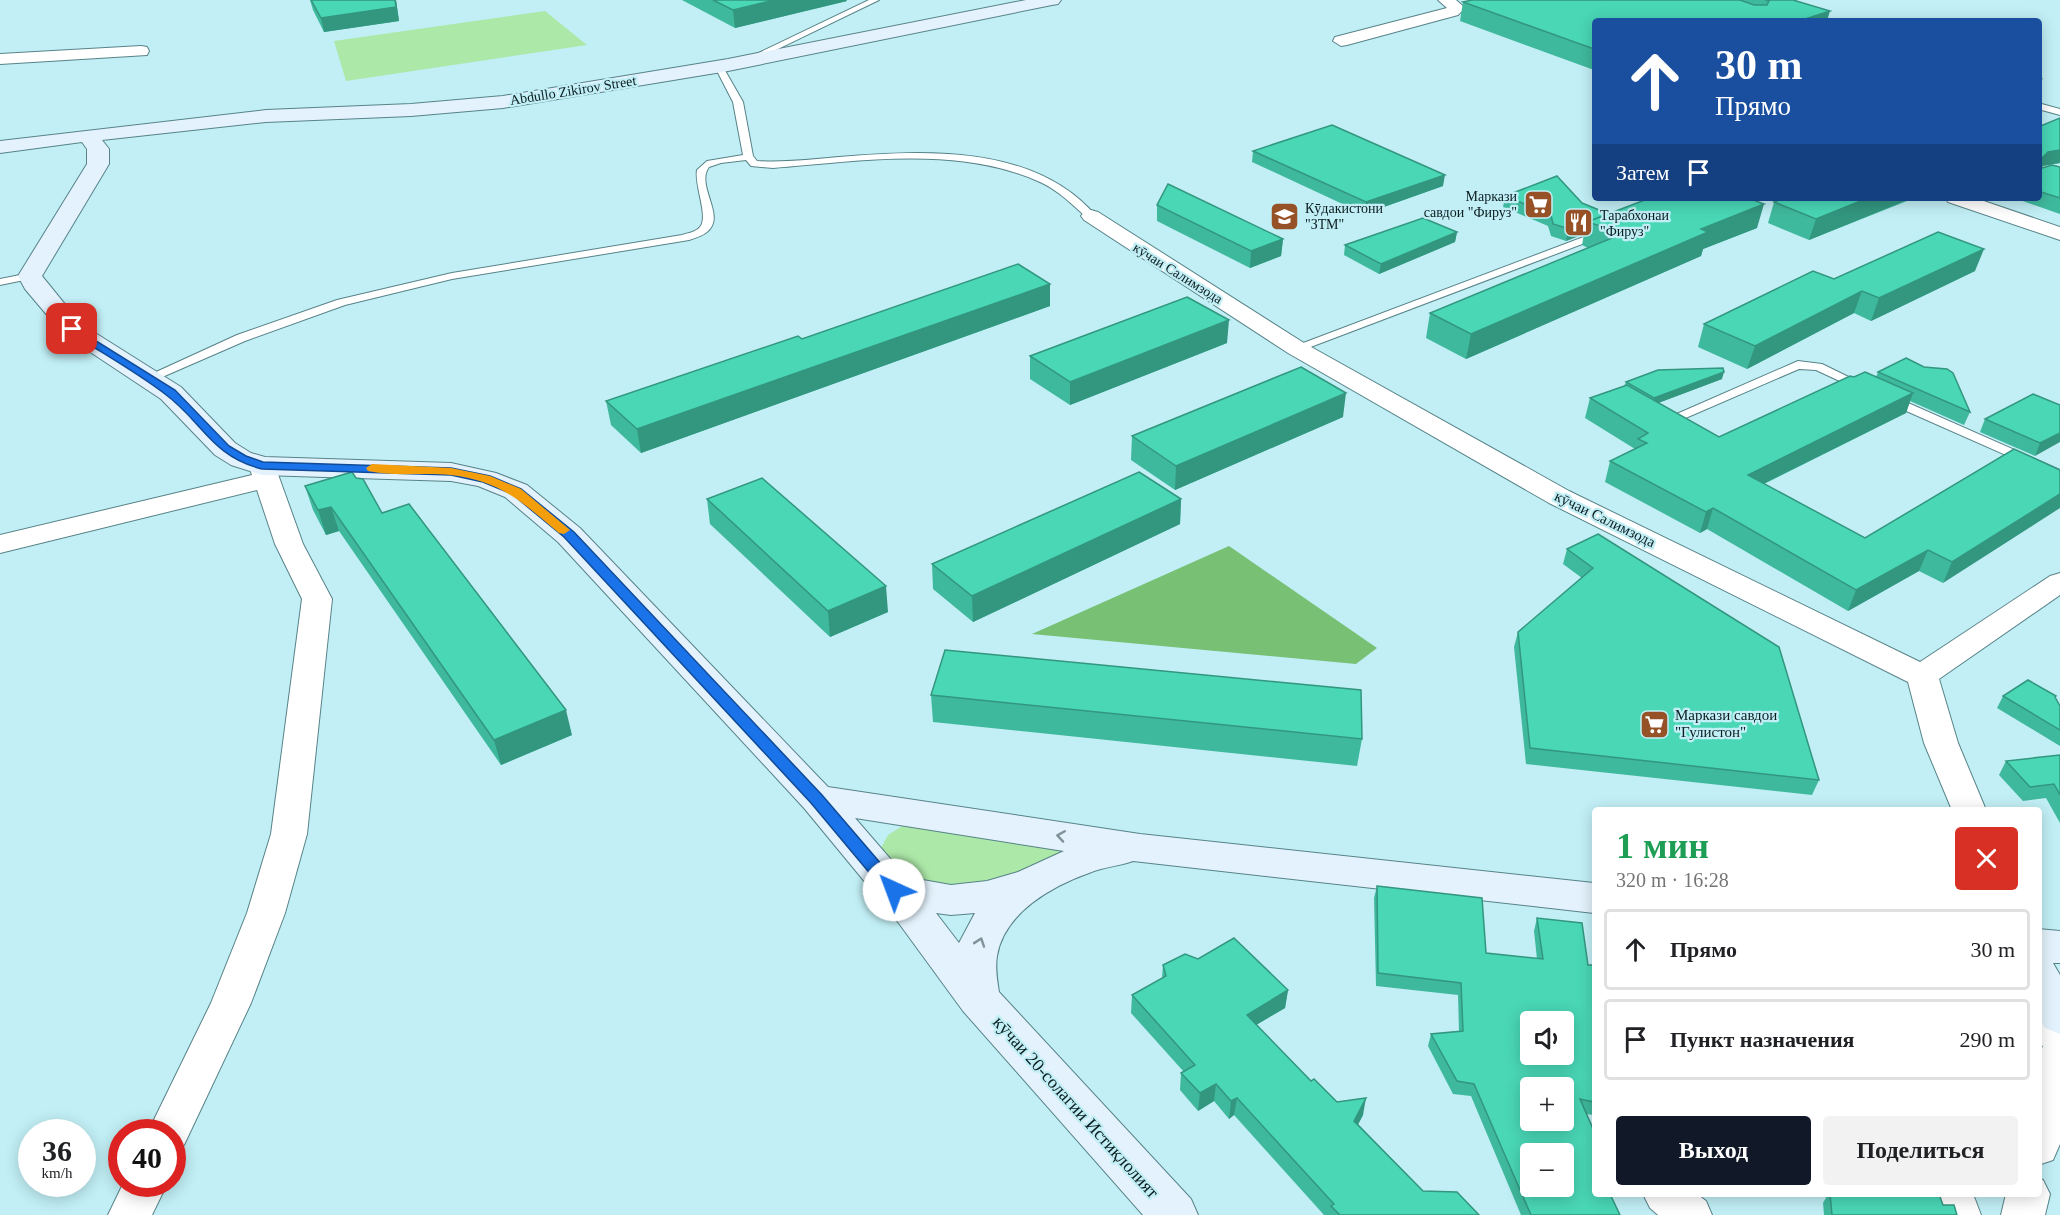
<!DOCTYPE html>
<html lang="ru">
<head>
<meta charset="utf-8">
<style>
  :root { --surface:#fff; --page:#f2f2f2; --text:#202124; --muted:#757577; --line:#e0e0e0; --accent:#111827 }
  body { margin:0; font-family:"Times New Roman",serif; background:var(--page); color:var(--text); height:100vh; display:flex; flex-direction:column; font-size:22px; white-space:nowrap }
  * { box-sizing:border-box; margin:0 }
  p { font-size:20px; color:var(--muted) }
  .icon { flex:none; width:33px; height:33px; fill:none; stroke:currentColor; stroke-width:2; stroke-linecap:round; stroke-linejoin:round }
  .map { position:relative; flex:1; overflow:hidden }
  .details { position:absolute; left:1592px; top:807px; width:450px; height:390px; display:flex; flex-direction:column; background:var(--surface); border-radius:6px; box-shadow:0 3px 15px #0003 }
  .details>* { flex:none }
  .guide { position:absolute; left:1592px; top:18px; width:450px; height:183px; border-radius:6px; box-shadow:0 3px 15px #0003; background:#1a4fa0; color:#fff; overflow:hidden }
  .fabs { position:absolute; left:1520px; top:1011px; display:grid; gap:12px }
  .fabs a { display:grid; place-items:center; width:54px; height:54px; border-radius:6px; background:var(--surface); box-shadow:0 3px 15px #0003; font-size:30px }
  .speed { position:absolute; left:18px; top:1119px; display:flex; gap:12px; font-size:30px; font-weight:700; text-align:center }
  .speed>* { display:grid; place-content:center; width:78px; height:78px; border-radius:50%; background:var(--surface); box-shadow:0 3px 15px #0003; line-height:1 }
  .speed small { font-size:15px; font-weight:400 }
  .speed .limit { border:9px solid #d22; background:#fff; color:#111 }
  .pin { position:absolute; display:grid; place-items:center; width:51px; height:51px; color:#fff; margin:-26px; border-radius:12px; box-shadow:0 3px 9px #0006 }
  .me { position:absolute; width:66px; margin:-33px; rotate:317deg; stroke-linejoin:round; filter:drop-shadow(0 0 4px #0008) }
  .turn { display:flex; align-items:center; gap:21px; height:126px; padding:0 24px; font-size:27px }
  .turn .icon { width:78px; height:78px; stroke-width:2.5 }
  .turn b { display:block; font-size:42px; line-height:51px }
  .then { display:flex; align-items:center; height:57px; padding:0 24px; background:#0003; gap:12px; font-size:22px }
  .round { display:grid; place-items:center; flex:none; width:63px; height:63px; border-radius:6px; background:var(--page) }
  .head { display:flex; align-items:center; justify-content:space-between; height:102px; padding:0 24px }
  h1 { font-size:36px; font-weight:800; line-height:45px; color:#1e9e55 }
  .action { display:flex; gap:12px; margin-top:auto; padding:12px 24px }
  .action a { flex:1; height:69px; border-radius:6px; background:var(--accent); color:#fff; font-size:24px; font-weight:800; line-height:69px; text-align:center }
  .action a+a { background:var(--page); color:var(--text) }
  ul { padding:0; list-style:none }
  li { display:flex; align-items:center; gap:18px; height:81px; margin:0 12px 9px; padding:0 12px; border:3px solid var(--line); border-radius:6px }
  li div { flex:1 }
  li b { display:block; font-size:22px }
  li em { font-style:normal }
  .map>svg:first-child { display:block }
</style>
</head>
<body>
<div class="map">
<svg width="2060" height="1215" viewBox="0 0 2060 1215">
  <rect width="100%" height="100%" fill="#c1eff5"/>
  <!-- green -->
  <g fill="#ace8a8">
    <polygon points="545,11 587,45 346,81 334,41"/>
    <path d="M 907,823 L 1107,840 C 1052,864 975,904 914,878 C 907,875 898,872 894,867 C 889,862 885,854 881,848 L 888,835 Z"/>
  </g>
  <!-- forest -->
  <polygon fill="#77c074" points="1229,546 1377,648 1356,664 1032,634"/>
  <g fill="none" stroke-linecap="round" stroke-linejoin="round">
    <defs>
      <g id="lane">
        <polygon points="869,0 879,0 751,62 744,60"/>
        <path d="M 719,64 L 723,67 L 743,102 L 753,156 L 757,161 C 784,163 812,159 839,157 C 924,150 1035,144 1096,216 L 1087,218 C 1073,205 1058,190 1040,182 C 958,145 860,161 773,168 L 751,166 L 746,160 L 721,163 L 709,167 C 695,186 727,216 707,232 C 702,236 695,238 689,240 L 452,279 L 345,305 L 245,341 L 153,381 L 149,382 L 143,378 L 237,335 L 337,300 L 452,273 L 682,235 C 688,233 696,232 700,227 C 709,217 694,185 697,170 L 707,161 L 743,155 L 733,102 L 715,67 Z"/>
        <polygon points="2038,103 2060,109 2060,115 2038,109"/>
        <polygon points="1978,198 1992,198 1972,207 1967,204"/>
        <polygon points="1602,230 1606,231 1606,235 1300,351 1292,351 1290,348"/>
        <polygon points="30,273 34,274 34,278 0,285 0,279"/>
        <polygon points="1798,361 1822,364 1869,387 1867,390 1859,390 1816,370 1799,369 1674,423 1664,423 1663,420"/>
        <polygon points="1890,395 2060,470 2060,479 1886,402 1884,399 1886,396"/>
      </g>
      <g id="street">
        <polygon points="1438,0 1456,0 1465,8 1458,15 1347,45 1341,46 1333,41 1335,37 1447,8"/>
        <polygon points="141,46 147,47 149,51 147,55 0,64 0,54"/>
        <polygon points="1945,198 1975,198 2060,227 2060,240 1948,202"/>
        <polygon points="1091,210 1098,212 1304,343 1569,491 1920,662 2050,576 2060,573 2060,595 1939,679 1958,743 1986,810 1952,810 1924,743 1908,682 1549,503 1288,353 1084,220 1081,216 1084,212"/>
        <polygon points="262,458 271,460 275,466 303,544 332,599 307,834 285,913 251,1003 184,1145 172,1149 172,1132 148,1132 211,1003 247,913 271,834 302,599 275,544 257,490 0,553 0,535 252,475 249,466 253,460"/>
        <polygon points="2038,1010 2060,1015 2060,1144 2053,1160 2038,1165 2038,1057 2043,1046 2038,1043"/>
        <polygon points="2038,1178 2043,1180 2050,1194 2045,1215 2001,1215 2006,1194 2038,1194"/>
        <polygon points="123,1184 167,1184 152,1215 108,1215"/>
        <polygon points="1643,1194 1697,1194 1706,1201 1712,1215 1658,1215 1650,1208"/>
        <polygon points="1929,1194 1973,1194 1981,1215 1937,1215"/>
      </g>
      <g id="secondary">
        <path d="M 1026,0 L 1061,0 L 1058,4 L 1052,5 L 728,71 L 503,108 L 411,116 L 266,122 L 102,140 L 109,149 L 109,164 L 42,276 L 81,324 L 181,387 L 235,443 L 251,453 L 265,457 L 451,463 L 496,473 L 527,485 L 580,528 L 828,787 L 1140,834 L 1594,883 L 1594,913 L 1133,861 C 1119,866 1103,867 1089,873 C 1052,886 1004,913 997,956 C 995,968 997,980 999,992 L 1191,1199 L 1198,1215 L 1143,1215 L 963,1011 L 898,922 L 804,808 L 558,542 L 505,497 L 478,486 L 451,481 L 262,475 L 231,465 L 215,455 L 161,399 L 63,334 L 25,289 L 18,276 L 87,164 L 87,149 L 82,142 L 0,153 L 0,141 L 266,110 L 411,104 L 503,96 L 728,59 ZM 855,818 L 1064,851 L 1018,872 L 987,881 L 951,885 L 906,877 ZM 936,913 L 951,915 L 975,913 L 959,943 Z"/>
        <polygon points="2038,929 2060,931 2060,963 2053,963 2060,975 2060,1034 2045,1028 2038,1017"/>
      </g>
    </defs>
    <!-- lane casing -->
    <use href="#lane" stroke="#578388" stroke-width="2"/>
    <!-- street casing -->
    <use href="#street" stroke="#578388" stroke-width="2"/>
    <!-- secondary casing -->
    <use href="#secondary" stroke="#578388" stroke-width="2"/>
    <!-- lane -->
    <use href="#lane" fill="#fff" fill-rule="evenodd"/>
    <!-- street -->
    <use href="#street" fill="#fff" fill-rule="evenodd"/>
    <!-- secondary -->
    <use href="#secondary" fill="#e3f2fc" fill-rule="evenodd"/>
  </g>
  <!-- wall -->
  <g fill="#3fb99d">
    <polygon points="310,0 396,0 399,21 324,32 313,10"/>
    <polygon points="682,0 846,0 847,1 735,28"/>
    <polygon points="1472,0 1798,0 1795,1 1830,11 1594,21 1594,70 1460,21 1463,2"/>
    <polygon points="2038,127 2060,163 2042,166 2042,168 2060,167 2060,214 2014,198 2038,198"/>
    <polygon points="1253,151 1443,186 1364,214 1252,162"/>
    <polygon points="1505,196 1582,203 1609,214 1757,228 1703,249 1701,256 1466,359 1426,338 1430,313 1588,248 1582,245 1584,234 1566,241 1551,236 1548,226 1503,207"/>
    <polygon points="1912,199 1809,240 1768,223 1774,202"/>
    <polygon points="1157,205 1283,239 1281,256 1250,268 1157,221"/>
    <polygon points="1457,232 1455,242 1379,274 1344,255 1345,245"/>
    <polygon points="1975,271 1871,321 1854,313 1747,369 1698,347 1704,324 1834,279"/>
    <polygon points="1050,284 1050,306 641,453 611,425 606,401 802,339"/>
    <polygon points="1227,343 1070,405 1030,379 1030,356"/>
    <polygon points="1878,372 1970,412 1964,425 1910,401 1906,413 1764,484 1865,538 2014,449 1943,583 1919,571 1848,611 1707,529 1700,533 1605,482 1610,461 1635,449 1585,418 1590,398 1624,386 1626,382 1722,379 1658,403 1719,437 1854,377 1876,377"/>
    <polygon points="2060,405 2035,456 1980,432 1985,419"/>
    <polygon points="1343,417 1175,490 1131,460 1132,436"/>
    <polygon points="356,478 382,513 572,735 501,765 339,531 326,535 313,510 305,486"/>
    <polygon points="707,499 888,612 830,637 710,524"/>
    <polygon points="1181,499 1180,524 973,622 933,589 932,564"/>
    <polygon points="1598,534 1819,780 1812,795 1526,764 1514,647 1518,632 1582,578 1563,564 1567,549"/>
    <polygon points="931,695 1362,739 1357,766 933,722"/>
    <polygon points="2003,696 2056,696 2055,698 2060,706 2060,746 1997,708"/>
    <polygon points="2060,755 2060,823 2046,798 2023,801 1999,775 2006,761"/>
    <polygon points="1377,886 1486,953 1537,959 1534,931 1537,918 1588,965 1594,965 1594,1115 1586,1114 1594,1194 1620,1215 1521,1215 1471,1096 1453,1094 1428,1046 1431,1034 1459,1031 1458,995 1376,986 1374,898"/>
    <polygon points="1163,965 1288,990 1285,1008 1256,1025 1311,1081 1337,1102 1363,1115 1358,1124 1423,1191 1479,1215 1324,1215 1234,1115 1229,1119 1214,1101 1198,1111 1180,1090 1181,1073 1184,1072 1131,1013 1132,995 1162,978"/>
    <polygon points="1828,1194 1939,1194 1943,1205 1957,1215 1824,1215 1823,1203"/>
  </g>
  <!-- shaded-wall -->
  <g fill="#33967f">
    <polygon points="396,0 399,21 324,32 321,18"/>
    <polygon points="775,0 846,0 847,1 735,28 733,10"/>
    <polygon points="1830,11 1827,21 1799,21"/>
    <polygon points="2043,78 2038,89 2038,80"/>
    <polygon points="2060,150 2060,163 2042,166 2042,158 2048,152"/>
    <polygon points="1445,175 1443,186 1364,214 1366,202"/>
    <polygon points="1868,198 1912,198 1809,240 1816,219"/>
    <polygon points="1764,204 1757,228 1703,249 1701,256 1466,359 1471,334 1701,229"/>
    <polygon points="1587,223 1584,234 1566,241 1569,229"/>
    <polygon points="1457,232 1455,242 1379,274 1381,264"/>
    <polygon points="1283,239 1281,256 1250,268 1251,251"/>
    <polygon points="1984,249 1975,271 1871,321 1879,298"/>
    <polygon points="1050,284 1050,306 641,453 637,429"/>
    <polygon points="1862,291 1854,313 1747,369 1755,346"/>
    <polygon points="1229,320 1227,343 1070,405 1070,382"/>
    <polygon points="1724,372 1722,379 1653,405 1654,398"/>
    <polygon points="1346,393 1343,417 1175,490 1176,466"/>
    <polygon points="1913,393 1906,413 1741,495 1748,475"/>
    <polygon points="2060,433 2060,442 2035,456 2040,443"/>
    <polygon points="2060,494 2060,508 1943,583 1952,562"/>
    <polygon points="1181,499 1180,524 973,622 972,596"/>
    <polygon points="331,507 339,531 326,535 318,510"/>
    <polygon points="1713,508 1707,529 1700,533 1706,512"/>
    <polygon points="1928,550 1919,571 1848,611 1856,590"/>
    <polygon points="886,586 888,612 830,637 828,611"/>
    <polygon points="566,710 572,735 501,765 494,740"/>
    <polygon points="1288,990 1285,1008 1244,1032 1247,1015"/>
    <polygon points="1216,1084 1214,1101 1198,1111 1200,1093"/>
    <polygon points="1237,1098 1234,1115 1229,1119 1231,1101"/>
    <polygon points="1366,1098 1363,1115 1351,1138 1354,1121"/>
  </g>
  <!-- building -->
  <g fill="#49d7b6" stroke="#33967f" stroke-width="1.5" fill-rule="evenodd">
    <polygon points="311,0 395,0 396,7 321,18"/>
    <polygon points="713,0 775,0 733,10"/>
    <polygon points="1472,0 1740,0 1754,5 1767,5 1769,1 1765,0 1793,0 1830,11 1799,21 1594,21 1594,49 1463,2"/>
    <polygon points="2060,118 2060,150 2048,152 2042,158 2042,168 2052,165 2060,167 2060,198 2038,191 2038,127"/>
    <polygon points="1332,125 1445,175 1366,202 1253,151"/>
    <polygon points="1557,176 1582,203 1609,214 1569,229 1553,224 1551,215 1505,196"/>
    <polygon points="1168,184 1283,239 1251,251 1157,205"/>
    <polygon points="1650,198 1748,198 1764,204 1701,229 1708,232 1471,334 1430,313 1624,233 1587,222"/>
    <polygon points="1784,198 1868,198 1816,219 1774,202"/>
    <polygon points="1423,218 1457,232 1381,264 1345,245"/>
    <polygon points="1938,232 1984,249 1879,298 1862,291 1755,346 1704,324 1813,271 1834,279"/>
    <polygon points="1018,264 1050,284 637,429 606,401 798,336 802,339"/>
    <polygon points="1187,297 1229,320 1070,382 1030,356"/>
    <polygon points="1906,358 1924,367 1947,369 1953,373 1970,412 1878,372"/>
    <polygon points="1301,367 1346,393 1176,466 1132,436"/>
    <polygon points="1723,368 1724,372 1654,398 1626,382 1658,370"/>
    <polygon points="1865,372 1913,393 1748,475 1865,538 2014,449 2060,470 2060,494 1952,562 1928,550 1856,590 1713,508 1706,512 1610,461 1647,443 1638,439 1648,433 1590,398 1627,385 1719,437 1850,376 1854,377"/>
    <polygon points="2033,394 2060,405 2060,433 2040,443 1985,419"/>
    <polygon points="352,472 356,478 363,479 382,513 409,504 566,710 494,740 331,507 318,510 305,486"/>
    <polygon points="1139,472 1181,499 972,596 932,564"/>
    <polygon points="762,478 886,586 828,611 707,499"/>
    <polygon points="1598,534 1779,647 1819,780 1530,748 1518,632 1593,568 1567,549"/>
    <polygon points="945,650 1361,690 1362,739 931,695"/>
    <polygon points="2028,680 2056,696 2055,697 2060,706 2060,730 2003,696"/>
    <polygon points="2060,755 2060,795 2054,784 2030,787 2006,761"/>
    <path d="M 1377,886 L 1482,898 L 1486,953 L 1543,959 L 1537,918 L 1582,923 L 1588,965 L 1594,965 L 1594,1102 L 1580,1099 L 1594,1131 L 1594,1194 L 1610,1194 L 1620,1215 L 1531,1215 L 1474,1084 L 1457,1081 L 1431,1034 L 1463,1031 L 1461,983 L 1378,973 ZM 1530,1022 L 1563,1022 L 1563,1054 L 1530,1054 ZM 1530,1088 L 1563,1088 L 1563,1120 L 1530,1120 ZM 1530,1154 L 1563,1154 L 1563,1186 L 1530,1186 Z"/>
    <polygon points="1234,938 1288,990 1247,1015 1311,1081 1314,1079 1337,1102 1366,1098 1354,1121 1423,1191 1457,1192 1479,1215 1340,1215 1331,1206 1334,1204 1237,1098 1231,1101 1216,1084 1200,1093 1181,1073 1195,1065 1132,995 1166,976 1163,965 1185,954 1198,959"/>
    <polygon points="1830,1194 1939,1194 1943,1205 1954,1205 1957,1215 1832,1215"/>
  </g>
  <!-- one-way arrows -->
  <defs><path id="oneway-chevron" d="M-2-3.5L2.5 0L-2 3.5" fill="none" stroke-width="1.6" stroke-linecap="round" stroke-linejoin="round" transform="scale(1.5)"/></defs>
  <g stroke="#829299">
    <use href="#oneway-chevron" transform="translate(1061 836) rotate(-171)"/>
    <use href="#oneway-chevron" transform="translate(980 942) rotate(-71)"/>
  </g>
  <!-- route -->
  <path fill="#1a73e8" stroke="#114b97" stroke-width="1.5" d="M 72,326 L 175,390 L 229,446 L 246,456 L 263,462 L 451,468 L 490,476 L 521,489 L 574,532 L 822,795 L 900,886 L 902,890 L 900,895 L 894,897 L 888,895 L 811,803 L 564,537 L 512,494 L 483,482 L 451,475 L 262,469 C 211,456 203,422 165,394 C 135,371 100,352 68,331 L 68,327 Z"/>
  <!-- slow -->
  <path fill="#f59e0b" d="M 372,464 L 451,468 L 490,476 L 521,489 L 570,530 L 564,534 L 559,533 C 522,502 501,481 451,475 C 424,472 394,477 368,471 L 366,468 Z"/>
  <!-- icons -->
  <defs>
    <symbol id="supermarket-square" viewBox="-11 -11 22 22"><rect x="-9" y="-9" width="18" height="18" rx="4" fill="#975127" stroke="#c1eff5"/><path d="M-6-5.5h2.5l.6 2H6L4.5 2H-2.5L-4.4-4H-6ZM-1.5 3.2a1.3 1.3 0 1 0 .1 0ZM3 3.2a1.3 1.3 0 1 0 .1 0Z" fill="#fff"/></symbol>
    <symbol id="school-square" viewBox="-11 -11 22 22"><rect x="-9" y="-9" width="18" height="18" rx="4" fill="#975127" stroke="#c1eff5"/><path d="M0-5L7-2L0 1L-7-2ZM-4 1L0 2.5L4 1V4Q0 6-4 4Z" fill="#fff"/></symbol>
    <symbol id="restaurant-square" viewBox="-11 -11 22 22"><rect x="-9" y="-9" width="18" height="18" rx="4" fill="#975127" stroke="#c1eff5"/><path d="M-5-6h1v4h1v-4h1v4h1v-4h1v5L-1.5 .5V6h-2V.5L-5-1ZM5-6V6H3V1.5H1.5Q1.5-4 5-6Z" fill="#fff"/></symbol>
  </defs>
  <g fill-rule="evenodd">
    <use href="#supermarket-square" x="1522" y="188" width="33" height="33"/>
    <use href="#school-square" x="1268" y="200" width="33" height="33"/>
    <use href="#restaurant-square" x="1562" y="206" width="33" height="33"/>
    <use href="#supermarket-square" x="1638" y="708" width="33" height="33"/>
  </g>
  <g text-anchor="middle" stroke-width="4.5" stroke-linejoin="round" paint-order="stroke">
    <!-- far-street labels -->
    <g font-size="14" fill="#0c1d20" stroke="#c1eff5">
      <text transform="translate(573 90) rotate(-9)" y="5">Abdullo Zikirov Street</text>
      <text transform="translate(1178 273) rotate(32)" y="5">кӯчаи Салимзода</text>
    </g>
    <!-- far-poi labels -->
    <g font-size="14" fill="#0c1d20" stroke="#c1eff5" text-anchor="start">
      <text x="1517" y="201" text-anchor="end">Маркази<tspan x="1517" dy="16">савдои "Фируз"</tspan></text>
      <text x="1305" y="213">Кӯдакистони<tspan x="1305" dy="16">"ЗТМ"</tspan></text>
      <text x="1600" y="220">Тарабхонаи<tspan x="1600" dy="16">"Фируз"</tspan></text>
    </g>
    <!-- street labels -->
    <g font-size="15" fill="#0c1d20" stroke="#c1eff5">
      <text transform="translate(1605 519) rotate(26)" y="5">кӯчаи Салимзода</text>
    </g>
    <!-- poi labels -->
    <g font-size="15" fill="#0c1d20" stroke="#c1eff5" text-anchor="start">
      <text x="1675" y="720">Маркази савдои<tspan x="1675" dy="17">"Гулистон"</tspan></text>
    </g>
    <!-- near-street labels -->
    <g font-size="18" fill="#0c1d20" stroke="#c1eff5">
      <text transform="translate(1076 1107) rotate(48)" y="6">кӯчаи 20-солагии Истиқлолият</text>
    </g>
  </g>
</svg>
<div class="fabs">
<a><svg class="icon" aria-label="sound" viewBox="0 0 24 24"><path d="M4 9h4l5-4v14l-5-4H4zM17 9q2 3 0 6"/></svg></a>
<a>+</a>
<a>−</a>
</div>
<div class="speed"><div>36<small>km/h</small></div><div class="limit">40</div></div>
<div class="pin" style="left:72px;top:329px;background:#d93025"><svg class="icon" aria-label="arrive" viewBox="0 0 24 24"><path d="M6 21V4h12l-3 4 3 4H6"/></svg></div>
<svg class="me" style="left:894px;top:890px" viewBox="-20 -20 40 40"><circle r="19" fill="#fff"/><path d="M0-13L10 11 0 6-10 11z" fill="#1a73e8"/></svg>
<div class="guide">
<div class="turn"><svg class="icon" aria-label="ahead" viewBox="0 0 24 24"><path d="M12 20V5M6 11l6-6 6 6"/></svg><div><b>30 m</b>Прямо</div></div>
<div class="then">Затем<svg class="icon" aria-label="arrive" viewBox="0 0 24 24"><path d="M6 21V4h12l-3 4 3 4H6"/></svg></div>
</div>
<section class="details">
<div class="head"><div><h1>1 мин</h1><p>320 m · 16:28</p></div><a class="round" style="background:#d93025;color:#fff"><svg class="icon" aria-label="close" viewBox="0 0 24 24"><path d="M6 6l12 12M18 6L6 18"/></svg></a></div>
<ul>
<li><svg class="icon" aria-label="ahead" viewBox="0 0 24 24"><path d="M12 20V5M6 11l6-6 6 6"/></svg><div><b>Прямо</b></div><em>30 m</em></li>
<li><svg class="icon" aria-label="arrive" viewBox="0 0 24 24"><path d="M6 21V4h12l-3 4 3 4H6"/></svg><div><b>Пункт назначения</b></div><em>290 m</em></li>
</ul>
<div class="action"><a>Выход</a><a>Поделиться</a></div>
</section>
</div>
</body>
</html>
